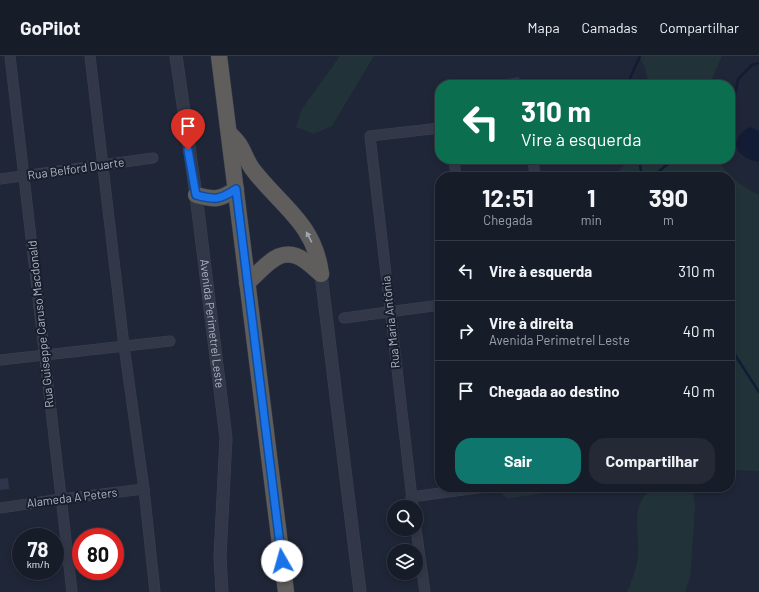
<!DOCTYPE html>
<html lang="pt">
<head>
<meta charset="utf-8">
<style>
  :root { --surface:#171c29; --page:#242935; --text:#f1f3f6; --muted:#9ea1a8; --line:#363a46; --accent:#0f766e }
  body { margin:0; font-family:Barlow,sans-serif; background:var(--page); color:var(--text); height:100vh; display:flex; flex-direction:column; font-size:15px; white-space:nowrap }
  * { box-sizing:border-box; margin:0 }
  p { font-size:13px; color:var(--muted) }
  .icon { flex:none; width:22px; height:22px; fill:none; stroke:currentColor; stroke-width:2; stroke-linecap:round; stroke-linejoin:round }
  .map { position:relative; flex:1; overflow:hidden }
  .sheet { position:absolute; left:435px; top:116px; width:300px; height:320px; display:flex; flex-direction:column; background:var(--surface); border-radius:16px; box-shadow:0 2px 6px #0003,0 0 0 1px var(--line) }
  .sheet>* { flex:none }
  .banner { position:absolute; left:435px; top:24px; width:300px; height:84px; border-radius:16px; box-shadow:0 2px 6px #0003,0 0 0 1px var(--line); background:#0b6e4f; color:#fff; overflow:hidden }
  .buttons { position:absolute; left:387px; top:444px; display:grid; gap:8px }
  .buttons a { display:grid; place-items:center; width:36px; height:36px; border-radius:50%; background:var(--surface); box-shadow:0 2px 6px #0003,0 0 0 1px var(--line); font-size:20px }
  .speed { position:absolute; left:12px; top:472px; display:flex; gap:8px; font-size:20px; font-weight:700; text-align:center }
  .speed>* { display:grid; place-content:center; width:52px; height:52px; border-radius:50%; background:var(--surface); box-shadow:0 2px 6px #0003,0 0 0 1px var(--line); line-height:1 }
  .speed small { font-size:10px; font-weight:400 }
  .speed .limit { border:6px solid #d22; background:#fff; color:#111 }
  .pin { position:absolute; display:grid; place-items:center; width:34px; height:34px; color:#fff; margin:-41px -17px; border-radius:50% 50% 50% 0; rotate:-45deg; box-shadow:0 0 4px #0007 }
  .pin .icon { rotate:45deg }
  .me { position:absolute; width:44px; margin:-22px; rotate:353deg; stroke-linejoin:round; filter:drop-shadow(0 0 3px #0008) }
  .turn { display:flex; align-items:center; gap:14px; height:84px; padding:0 20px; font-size:18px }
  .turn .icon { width:52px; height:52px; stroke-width:2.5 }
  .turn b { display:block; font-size:28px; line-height:34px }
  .eta { display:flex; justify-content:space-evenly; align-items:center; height:68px; text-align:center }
  .eta b { font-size:24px; font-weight:700; line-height:28px }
  .primary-button { display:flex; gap:8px; margin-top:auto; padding:8px 20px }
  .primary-button a { flex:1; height:46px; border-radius:16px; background:var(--accent); color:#fff; font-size:16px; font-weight:700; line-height:46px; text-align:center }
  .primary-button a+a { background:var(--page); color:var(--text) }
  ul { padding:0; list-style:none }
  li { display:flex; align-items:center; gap:12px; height:60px; padding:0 20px; border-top:1px solid var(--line) }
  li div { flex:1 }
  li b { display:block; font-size:15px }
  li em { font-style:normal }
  header { display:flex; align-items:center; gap:24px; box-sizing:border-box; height:56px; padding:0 20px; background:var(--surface); border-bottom:1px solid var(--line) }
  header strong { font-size:19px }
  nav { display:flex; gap:22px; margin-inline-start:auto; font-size:14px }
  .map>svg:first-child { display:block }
</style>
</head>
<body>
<header>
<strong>GoPilot</strong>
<nav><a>Mapa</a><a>Camadas</a><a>Compartilhar</a></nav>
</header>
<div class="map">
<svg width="759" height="536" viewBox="0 0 759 536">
  <rect width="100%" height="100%" fill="#1f2637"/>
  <!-- green -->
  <g fill="#213339">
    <polygon points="340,0 374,0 332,70 314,78 296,71 302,53"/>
    <polygon points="639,0 722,0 709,29 649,29 645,12"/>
    <path d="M 629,103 L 717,103 C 726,118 743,132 759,139 L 759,415 L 730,414 L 730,121 L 612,121 L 615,120 Z"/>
    <polygon points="504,431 588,431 511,442 506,442 502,438"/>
    <path d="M 659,431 L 693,431 L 695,451 L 691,511 L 690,522 L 685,536 L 627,536 C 632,524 637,512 638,500 C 640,475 627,442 659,431 Z"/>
  </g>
  <!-- water -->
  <path fill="#131c35" d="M 749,71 L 759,75 L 759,106 C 736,102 727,85 749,71 Z"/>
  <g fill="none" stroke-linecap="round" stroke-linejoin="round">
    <!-- stream -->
    <g stroke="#131c35" stroke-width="2.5">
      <polyline points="627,29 640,0"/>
      <polyline points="730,52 733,49 738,23 752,9 759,7"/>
      <polyline points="639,103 642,121"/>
      <polyline points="652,121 674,103"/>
      <polyline points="730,291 759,336"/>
    </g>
  </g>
  <!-- building -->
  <g fill="#2e364c">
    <polygon points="519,21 521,29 508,29 507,23"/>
    <polygon points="8,422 9,433 0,434 0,423"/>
  </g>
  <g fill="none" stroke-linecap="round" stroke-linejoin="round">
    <defs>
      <g id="minor">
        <polyline points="10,0 72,536"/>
        <polyline points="90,0 124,290 144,433 155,536"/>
        <polyline points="454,103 456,121"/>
        <polyline points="533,103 535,121"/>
        <polyline points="0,123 153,102"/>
        <polyline points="344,262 440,249"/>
        <polyline points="0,304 170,285"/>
        <polyline points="411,441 485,431"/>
        <polyline points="413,451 370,80 440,72"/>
        <polyline points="0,452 61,443 144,433"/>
        <polyline points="416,473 425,536"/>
      </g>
      <g id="tertiary">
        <path id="s1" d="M 176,0 L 196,139 L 226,382 L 220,501 L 222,536"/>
        <polyline points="321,218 360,536"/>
      </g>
      <g id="trunk">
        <polyline points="219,0 286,536"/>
        <path d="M 231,79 C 234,82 237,85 239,88 C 245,97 247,107 254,115 C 281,150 315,168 321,218"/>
        <path d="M 196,139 C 215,144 220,144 236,133"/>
        <path d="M 247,227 C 264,213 279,187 304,204 C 310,208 315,213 321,218"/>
      </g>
    </defs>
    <!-- minor casing -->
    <use href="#minor" stroke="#3c4251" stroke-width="11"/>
    <!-- tertiary casing -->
    <use href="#tertiary" stroke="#3c4251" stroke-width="13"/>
    <!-- trunk casing -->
    <use href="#trunk" stroke="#3a404f" stroke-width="17"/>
    <!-- minor -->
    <use href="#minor" stroke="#323848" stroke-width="10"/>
    <!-- tertiary -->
    <use href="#tertiary" stroke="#323848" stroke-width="12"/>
    <!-- trunk -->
    <use href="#trunk" stroke="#5f5e5c" stroke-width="16"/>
  </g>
  <!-- one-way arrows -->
  <defs><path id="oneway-solid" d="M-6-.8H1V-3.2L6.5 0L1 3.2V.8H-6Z"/></defs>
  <use fill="#a0a6b5" href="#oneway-solid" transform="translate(309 181) rotate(-118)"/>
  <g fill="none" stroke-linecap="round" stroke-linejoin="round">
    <defs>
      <path id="route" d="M 188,94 L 196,139 C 215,144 220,144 236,133 L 282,505"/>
    </defs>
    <!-- route casing -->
    <use href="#route" stroke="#114b97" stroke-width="10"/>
    <!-- route -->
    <use href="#route" stroke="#1a73e8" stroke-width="7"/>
  </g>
  <g text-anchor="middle" stroke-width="4" stroke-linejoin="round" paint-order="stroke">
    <!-- street labels -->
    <g font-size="12" fill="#acb3c5" stroke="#181e2c">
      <text transform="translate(76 113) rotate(-8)" y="4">Rua Belford Duarte</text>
      <text transform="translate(391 266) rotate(-96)" y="4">Rua Maria Antônia</text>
      <text dy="4" stroke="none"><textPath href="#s1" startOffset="270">Avenida Perimetrel Leste</textPath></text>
      <text transform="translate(41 268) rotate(-96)" y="4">Rua Guiseppe Caruso Macdonald</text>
      <text transform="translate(72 442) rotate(-7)" y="4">Alameda A Peters</text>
    </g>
  </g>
</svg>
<div class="buttons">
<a><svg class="icon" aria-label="search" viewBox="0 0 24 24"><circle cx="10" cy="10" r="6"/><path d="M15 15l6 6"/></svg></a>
<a><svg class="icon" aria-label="layers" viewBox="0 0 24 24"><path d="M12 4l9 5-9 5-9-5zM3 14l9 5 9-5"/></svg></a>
</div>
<div class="speed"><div>78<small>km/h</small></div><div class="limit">80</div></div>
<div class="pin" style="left:188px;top:94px;background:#d93025"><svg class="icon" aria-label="arrive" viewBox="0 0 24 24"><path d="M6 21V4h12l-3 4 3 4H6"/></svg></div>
<svg class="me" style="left:282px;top:505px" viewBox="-20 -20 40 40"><circle r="19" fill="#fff"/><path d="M0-13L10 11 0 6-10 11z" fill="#1a73e8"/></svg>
<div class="banner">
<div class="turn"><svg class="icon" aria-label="left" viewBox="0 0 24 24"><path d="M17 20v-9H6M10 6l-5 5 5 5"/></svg><div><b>310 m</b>Vire à esquerda</div></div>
</div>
<section class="sheet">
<div class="eta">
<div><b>12:51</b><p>Chegada</p></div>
<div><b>1</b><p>min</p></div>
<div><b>390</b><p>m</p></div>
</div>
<ul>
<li><svg class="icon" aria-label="left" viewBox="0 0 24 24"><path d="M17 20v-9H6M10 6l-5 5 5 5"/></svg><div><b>Vire à esquerda</b></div><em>310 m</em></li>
<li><svg class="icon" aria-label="right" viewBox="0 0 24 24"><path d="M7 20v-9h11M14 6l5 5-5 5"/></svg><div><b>Vire à direita</b><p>Avenida Perimetrel Leste</p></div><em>40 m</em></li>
<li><svg class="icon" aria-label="arrive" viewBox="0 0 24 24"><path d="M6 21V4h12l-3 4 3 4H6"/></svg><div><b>Chegada ao destino</b></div><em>40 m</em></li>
</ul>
<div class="primary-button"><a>Sair</a><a>Compartilhar</a></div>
</section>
</div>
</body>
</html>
